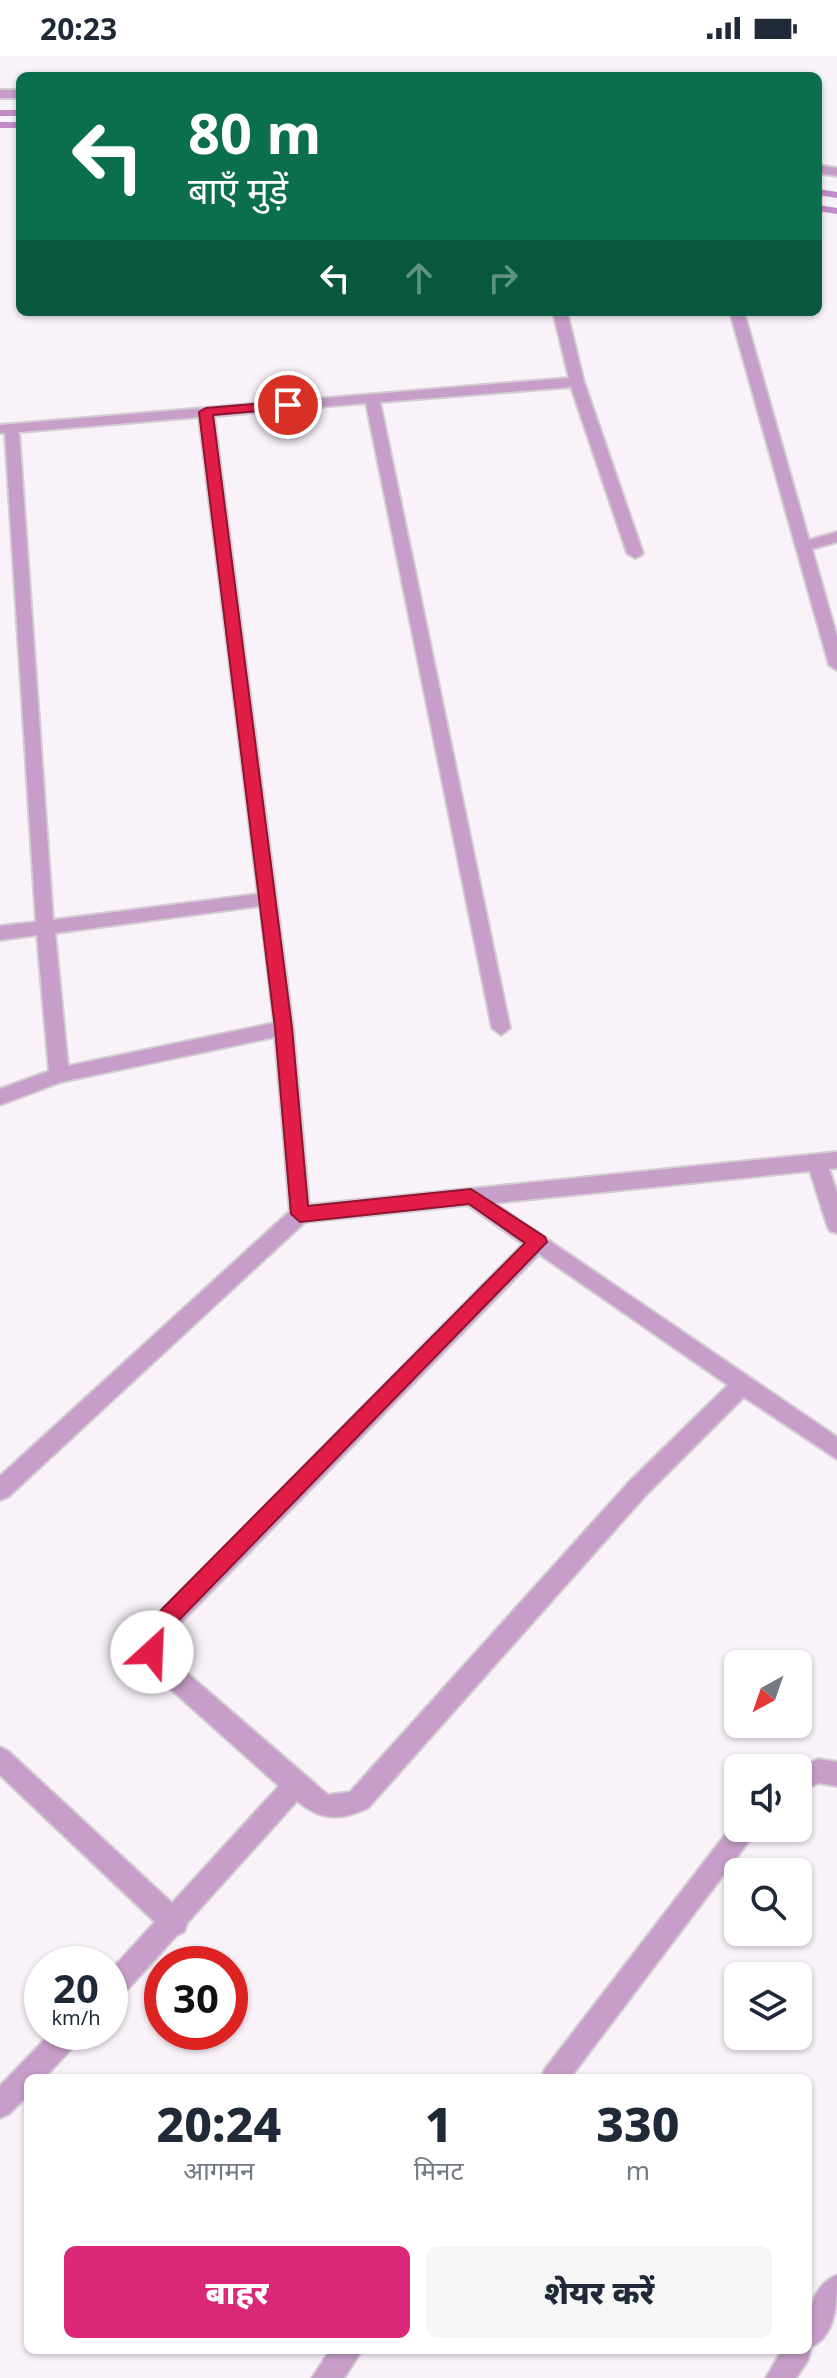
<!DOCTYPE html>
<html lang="hi">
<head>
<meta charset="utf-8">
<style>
  :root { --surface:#fff; --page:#f6f6f7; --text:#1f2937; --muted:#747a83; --accent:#db2777 }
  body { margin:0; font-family:"Noto Sans","Noto Sans Devanagari",sans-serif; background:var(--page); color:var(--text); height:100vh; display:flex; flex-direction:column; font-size:30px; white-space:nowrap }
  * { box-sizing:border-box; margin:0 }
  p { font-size:26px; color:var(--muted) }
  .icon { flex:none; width:44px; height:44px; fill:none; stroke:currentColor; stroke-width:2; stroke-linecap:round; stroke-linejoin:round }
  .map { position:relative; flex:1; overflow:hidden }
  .drawer { position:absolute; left:24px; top:2018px; width:788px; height:280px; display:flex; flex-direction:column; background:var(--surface); border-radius:12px; box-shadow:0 2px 6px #0004 }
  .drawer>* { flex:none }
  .hud { position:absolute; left:16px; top:16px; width:806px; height:244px; border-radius:12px; box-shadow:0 2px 6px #0004; background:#0b6e4f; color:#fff; overflow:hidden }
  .needle { width:52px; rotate:220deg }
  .buttons { position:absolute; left:724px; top:1594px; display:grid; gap:16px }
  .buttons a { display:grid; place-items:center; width:88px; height:88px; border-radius:12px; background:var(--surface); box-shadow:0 2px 6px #0004; font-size:40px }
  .speed { position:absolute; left:24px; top:1890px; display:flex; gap:16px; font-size:40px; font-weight:700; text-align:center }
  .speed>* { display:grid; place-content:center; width:104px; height:104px; border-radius:50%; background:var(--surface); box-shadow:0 2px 6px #0004; line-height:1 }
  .speed small { font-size:20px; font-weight:400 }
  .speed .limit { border:12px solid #d22; background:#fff; color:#111 }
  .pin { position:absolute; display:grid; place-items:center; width:68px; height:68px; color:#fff; margin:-34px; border:4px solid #fff; border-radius:50%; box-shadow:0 2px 8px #0007 }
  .me { position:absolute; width:88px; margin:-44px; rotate:25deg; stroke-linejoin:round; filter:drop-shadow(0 0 6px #0008) }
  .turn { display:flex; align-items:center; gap:28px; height:168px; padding:0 40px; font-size:36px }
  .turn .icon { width:104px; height:104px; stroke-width:2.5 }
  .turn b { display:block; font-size:56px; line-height:68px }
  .lanes { display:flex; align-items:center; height:76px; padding:0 40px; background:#0003; justify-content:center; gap:40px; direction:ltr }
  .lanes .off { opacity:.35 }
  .eta { display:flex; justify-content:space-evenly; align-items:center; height:136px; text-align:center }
  .eta b { font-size:48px; font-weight:800; line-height:56px }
  .cta { display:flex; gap:16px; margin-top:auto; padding:16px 40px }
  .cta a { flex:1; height:92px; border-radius:12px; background:var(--accent); color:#fff; font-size:32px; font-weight:800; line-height:92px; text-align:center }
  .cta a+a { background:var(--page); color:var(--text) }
  .status { display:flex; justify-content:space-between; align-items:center; height:56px; padding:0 40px; background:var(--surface); direction:ltr }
  .status svg { height:22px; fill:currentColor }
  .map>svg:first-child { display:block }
</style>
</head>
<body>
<div class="status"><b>20:23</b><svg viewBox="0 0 49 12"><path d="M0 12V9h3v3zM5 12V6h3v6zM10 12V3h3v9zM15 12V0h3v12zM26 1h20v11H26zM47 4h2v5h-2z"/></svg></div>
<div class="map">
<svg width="837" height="2322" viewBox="0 0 837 2322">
  <rect width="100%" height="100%" fill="#f9f2f9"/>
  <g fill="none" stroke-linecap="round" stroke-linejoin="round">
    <!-- stream -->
    <g fill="#c38ac8" fill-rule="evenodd">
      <rect x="0" y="54" width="20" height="6"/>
      <rect x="0" y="66" width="20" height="6"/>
      <polygon points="818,133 837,136 837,142 818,139"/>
      <polygon points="818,149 837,152 837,158 818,155"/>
    </g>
    <defs>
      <g id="minor">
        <rect x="0" y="34" width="20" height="8"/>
        <polygon points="818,109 837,112 837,120 818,117"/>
        <path d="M 553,256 L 567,256 L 584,326 L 643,497 L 640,500 L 635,502 L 627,497 L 571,331 L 380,346 L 510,972 L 501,979 L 492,972 L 366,347 L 214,360 L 293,972 L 309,1149 L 837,1096 L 837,1112 L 829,1113 L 837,1137 L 837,1177 L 830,1175 L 827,1169 L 810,1115 L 494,1147 L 837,1381 L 837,1403 L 744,1341 L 645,1440 L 368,1752 C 339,1765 322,1765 297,1745 L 187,1867 L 184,1876 L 177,1879 L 119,1943 L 110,1947 L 110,1915 L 155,1866 L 0,1719 L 0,1691 L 8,1695 L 172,1847 L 279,1730 L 156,1620 L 140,1596 L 145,1572 L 523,1188 L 468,1149 L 305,1166 L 8,1441 L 0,1444 L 0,1420 L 290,1155 L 275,981 L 61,1026 L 0,1049 L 0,1033 L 49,1015 L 37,879 L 0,884 L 0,870 L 36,866 L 5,377 L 0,377 L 0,369 L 569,322 ZM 199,361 L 258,838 L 53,864 L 19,376 ZM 260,850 L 274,967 L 68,1010 L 55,877 ZM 539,1198 L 728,1329 L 629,1426 L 350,1736 L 328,1739 L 172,1604 L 164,1593 L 164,1584 Z"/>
        <polygon points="730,256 744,256 809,484 837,476 837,486 812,493 837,581 837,614 829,609"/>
        <polygon points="818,1703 837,1706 837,1730 819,1727 798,1736 798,1712"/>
        <polygon points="738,1762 738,1772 755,1772 752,1781 570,2022 541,2022 545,2013"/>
        <polygon points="52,1976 83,1976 79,1985 44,2022 28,2022 28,2039 9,2058 0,2062 0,2030"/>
        <path d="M 837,2219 C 837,2244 837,2279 811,2291 L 808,2304 L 796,2322 L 766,2322 L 782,2294 L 808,2294 C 808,2266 807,2232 837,2219 Z"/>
        <polygon points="330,2294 362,2294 344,2322 312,2322"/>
      </g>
    </defs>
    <!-- minor casing -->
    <use href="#minor" stroke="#d3cdd3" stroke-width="4"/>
    <!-- minor -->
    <use href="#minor" fill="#c69ec9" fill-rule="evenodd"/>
  </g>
  <!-- route -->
  <path fill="#e11d48" stroke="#92132f" stroke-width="2" d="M 288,345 L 293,346 L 293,352 L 213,359 L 292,972 L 308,1150 L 471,1133 L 545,1181 L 547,1186 L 177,1566 L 163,1583 L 160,1603 L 152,1606 L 145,1603 C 136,1582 150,1568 162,1553 L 525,1187 L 469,1148 L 300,1166 L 291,1158 L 275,972 L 199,356 L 206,352 Z"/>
</svg>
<div class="buttons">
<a><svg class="needle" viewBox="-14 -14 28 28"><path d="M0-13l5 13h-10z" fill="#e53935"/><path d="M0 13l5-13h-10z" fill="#747a83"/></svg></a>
<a><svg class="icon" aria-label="sound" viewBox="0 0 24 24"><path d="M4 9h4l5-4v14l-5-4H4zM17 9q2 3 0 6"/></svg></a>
<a><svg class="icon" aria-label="search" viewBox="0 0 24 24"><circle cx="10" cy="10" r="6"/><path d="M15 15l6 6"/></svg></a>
<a><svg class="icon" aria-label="layers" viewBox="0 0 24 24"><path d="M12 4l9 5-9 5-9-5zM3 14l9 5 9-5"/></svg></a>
</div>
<div class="speed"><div>20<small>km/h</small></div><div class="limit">30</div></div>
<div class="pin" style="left:288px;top:349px;background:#d93025"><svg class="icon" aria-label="arrive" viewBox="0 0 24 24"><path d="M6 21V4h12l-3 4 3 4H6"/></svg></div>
<svg class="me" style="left:152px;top:1596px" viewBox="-20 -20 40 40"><circle r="19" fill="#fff"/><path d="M0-13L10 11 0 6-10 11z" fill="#e11d48"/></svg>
<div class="hud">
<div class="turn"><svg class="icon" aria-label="left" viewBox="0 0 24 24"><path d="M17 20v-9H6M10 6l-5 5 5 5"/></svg><div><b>80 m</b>बाएँ मुड़ें</div></div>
<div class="lanes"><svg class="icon" aria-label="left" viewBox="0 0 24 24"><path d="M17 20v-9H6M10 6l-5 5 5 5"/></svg><svg class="icon off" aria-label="ahead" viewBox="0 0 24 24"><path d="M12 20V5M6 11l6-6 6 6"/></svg><svg class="icon off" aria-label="right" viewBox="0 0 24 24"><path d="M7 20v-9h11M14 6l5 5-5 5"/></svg></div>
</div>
<section class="drawer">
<div class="eta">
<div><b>20:24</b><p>आगमन</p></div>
<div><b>1</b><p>मिनट</p></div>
<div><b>330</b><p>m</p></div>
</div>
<div class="cta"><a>बाहर</a><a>शेयर करें</a></div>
</section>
</div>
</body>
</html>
